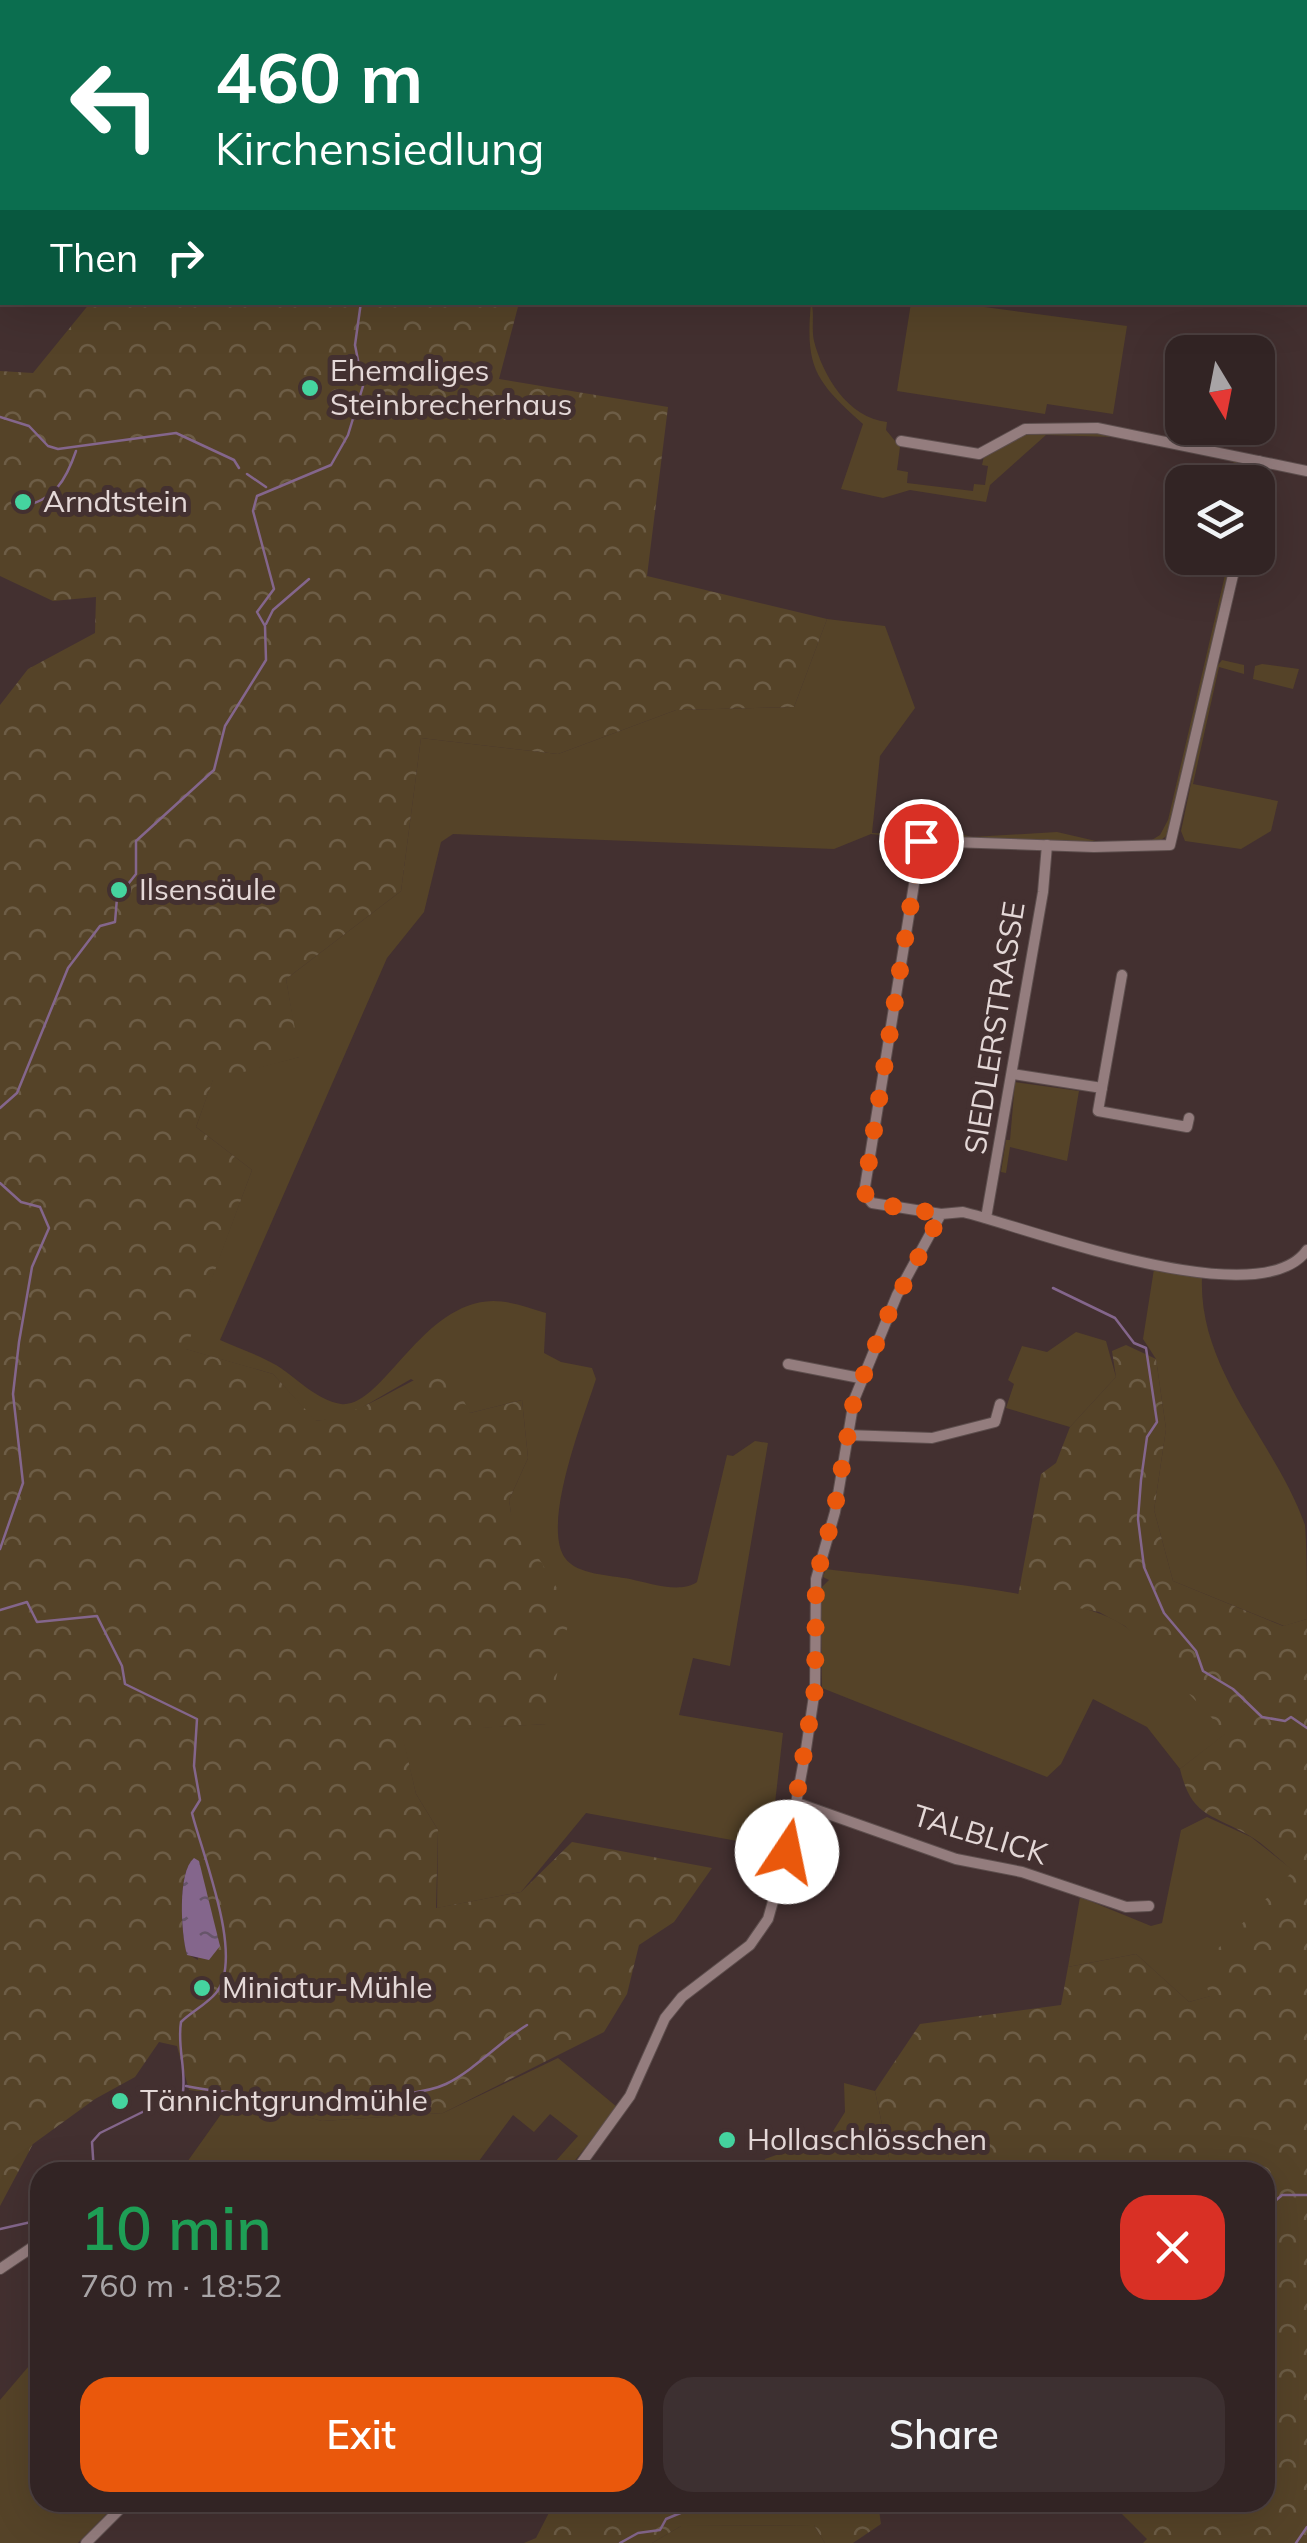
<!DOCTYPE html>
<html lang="en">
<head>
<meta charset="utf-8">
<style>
  :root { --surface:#322424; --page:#3d3031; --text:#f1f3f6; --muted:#a8a4a6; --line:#4d4141; --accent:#ea580c }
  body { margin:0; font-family:Mulish,sans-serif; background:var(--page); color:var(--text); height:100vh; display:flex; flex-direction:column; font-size:38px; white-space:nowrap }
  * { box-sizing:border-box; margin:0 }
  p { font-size:32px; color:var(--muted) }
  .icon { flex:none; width:55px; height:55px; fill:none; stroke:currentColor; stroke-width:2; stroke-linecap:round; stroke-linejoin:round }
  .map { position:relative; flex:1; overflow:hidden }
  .side { position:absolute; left:30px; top:2162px; width:1245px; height:350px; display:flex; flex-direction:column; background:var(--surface); border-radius:30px; box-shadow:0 10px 40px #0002,0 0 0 2px var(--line) }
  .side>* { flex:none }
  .banner { position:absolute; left:0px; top:0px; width:1308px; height:305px; box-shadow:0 10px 40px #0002,0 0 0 2px var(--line); background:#0b6e4f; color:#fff; overflow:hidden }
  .needle { width:65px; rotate:170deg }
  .controls { position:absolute; left:1165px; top:335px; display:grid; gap:20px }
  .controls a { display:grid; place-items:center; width:110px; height:110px; border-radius:20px; background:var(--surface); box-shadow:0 10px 40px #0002,0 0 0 2px var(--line); font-size:50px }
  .pin { position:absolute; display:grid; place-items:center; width:85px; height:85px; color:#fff; margin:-42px; border:5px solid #fff; border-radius:50%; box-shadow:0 2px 10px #0007 }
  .me { position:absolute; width:110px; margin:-55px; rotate:11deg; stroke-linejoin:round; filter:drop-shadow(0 0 8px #0008) }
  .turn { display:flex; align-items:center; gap:35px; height:210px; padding:0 50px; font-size:45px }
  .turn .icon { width:130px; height:130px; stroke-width:2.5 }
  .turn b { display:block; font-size:70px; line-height:85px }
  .then { display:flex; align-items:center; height:95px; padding:0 50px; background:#0003; gap:20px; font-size:38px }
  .round { display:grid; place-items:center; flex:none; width:105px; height:105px; border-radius:30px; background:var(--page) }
  .head { display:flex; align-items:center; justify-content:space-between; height:170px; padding:0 50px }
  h1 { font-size:60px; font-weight:600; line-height:75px; color:#1e9e55 }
  .action { display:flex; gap:20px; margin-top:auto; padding:20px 50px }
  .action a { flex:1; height:115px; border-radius:30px; background:var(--accent); color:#fff; font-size:40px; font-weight:600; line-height:115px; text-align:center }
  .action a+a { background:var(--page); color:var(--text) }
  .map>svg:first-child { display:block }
</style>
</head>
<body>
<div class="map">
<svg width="1307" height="2543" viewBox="0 0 1307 2543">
  <defs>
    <pattern id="forest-crowns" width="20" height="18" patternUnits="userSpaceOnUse" patternTransform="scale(2.5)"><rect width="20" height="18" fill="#554328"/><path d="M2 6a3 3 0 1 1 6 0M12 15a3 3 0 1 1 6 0" fill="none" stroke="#6d5d46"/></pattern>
    <pattern id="water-ripples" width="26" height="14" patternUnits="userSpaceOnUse" patternTransform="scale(2.5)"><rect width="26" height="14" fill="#84668c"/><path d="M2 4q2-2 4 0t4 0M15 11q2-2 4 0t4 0" fill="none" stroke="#67556a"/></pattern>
  </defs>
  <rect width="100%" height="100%" fill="#433030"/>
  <!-- green -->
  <g fill="#554328">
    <polygon points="1109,0 1307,0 1307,156 1305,2"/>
    <path d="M 811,303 C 815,311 811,328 814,341 C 823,376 848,418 887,422 L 886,430 L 900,447 L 897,470 L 908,472 L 907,483 L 973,491 L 974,484 L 985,485 L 988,466 L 982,465 L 984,456 C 997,449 1011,438 1025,433 C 1077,415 1190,448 1243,461 L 1251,468 L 1250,482 L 1244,482 L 1237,464 L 1220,457 L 1115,437 L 1046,435 L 990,485 L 986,502 L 910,490 L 883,498 L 841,489 L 863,424 C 815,381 805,367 811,303 Z"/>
    <polygon points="911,303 955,303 1127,326 1113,414 1047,404 1045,414 897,391"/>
    <path d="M 1229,558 L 1234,558 L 1169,834 L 1157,843 L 971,839 L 928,831 L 908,838 L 871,834 L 834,849 L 453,834 L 441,842 L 424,912 L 387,958 L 220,1340 C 238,1348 259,1355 276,1365 C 297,1378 316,1400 341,1404 C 382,1409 421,1302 493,1301 C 511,1301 529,1308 546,1313 L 544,1353 L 561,1362 L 592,1368 L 596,1379 C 584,1417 541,1524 565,1558 C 577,1575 610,1575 630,1579 C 649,1583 680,1594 697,1582 L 727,1455 L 733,1456 L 755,1441 L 768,1443 L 730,1666 L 693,1658 L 679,1715 L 783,1733 L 770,1847 L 586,1813 L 521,1892 L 437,1908 L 438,1830 L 416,1794 L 401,1732 L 546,1724 L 530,1547 L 511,1514 L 509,1500 L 528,1458 L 522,1400 L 470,1413 L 411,1379 L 344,1418 L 315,1421 L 273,1374 L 185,1349 L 252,1170 L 196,1127 L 213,1079 L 299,1057 L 286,979 L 401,891 L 421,738 L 558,754 L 676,710 L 794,707 L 827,619 L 885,626 L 915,708 L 880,756 L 872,833 L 898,834 L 920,823 L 972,837 L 1057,832 L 1096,841 L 1147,843 L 1160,835 L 1168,820 Z"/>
    <polygon points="1222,660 1244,665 1244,674 1219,667 1193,784 1278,801 1271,831 1241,849 1185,841 1181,831 1215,669"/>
    <polygon points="1262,664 1299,669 1293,689 1253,679 1255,666"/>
    <polygon points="1015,1082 1079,1091 1067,1161 1010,1147 1006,1173 1001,1172 1006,1140 1010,1140"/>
    <path d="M 1154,1269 L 1202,1277 C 1198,1371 1275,1441 1305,1525 C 1307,1551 1307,1592 1307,1619 L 1284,1626 L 1173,1581 L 1154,1510 L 1166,1429 L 1156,1359 L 1143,1339 Z"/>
    <polygon points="1076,1332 1106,1341 1116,1377 1070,1427 1006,1408 1014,1384 1008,1380 1022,1346 1047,1352"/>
    <path d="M 826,1569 C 888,1577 1084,1593 1126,1627 C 1163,1657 1194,1699 1227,1733 L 1180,1769 L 1147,1727 L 1093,1699 L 1061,1764 L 1047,1777 L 822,1688 L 821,1588 L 829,1580 L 823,1577 Z"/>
    <polygon points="1207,1817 1251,1837 1294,1871 1211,1996 1189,2002 1136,1954 1068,1967 1080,1897 1151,1926 1162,1923 1181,1830"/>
    <polygon points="558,2058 617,2107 566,2172 546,2172 578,2136 550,2114 534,2132 513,2115 479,2161 493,2172 180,2172 234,2096 322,2121 443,2113"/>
    <polygon points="844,2083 875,2091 892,2172 880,2172 830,2136 845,2112"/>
    <polygon points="40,2353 40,2502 117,2503 78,2543 0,2543 0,2400"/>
    <polygon points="814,2525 825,2543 652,2543 681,2526"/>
  </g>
  <!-- forest -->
  <g fill="url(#forest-crowns)" fill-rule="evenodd">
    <polygon points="270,0 1108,0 1112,2 272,2"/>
    <path d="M 90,303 L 519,303 L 499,379 L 668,407 L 647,576 L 827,619 L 794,707 L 676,710 L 558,754 L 421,738 L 401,891 L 286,979 L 300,1057 L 213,1080 L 196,1127 L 252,1170 L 186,1349 L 273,1374 L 316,1421 C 363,1415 401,1382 446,1366 L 470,1413 L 522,1400 L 528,1458 L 509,1500 L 511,1513 L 571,1611 L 546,1724 L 402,1733 L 416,1794 L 438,1830 L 436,1908 L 521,1892 L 572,1842 L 712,1868 L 674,1922 L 639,1945 L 627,1994 L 604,2032 L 443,2113 L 322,2121 L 234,2096 L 189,2090 L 177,2046 L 159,2042 L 135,2077 L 95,2099 L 33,2144 L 0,2206 L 0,705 L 28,669 L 95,633 L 96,597 L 53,601 L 0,576 L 0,371 L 33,373 ZM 194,1859 L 198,1960 L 187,1954 C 181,1934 177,1871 194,1859 Z"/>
    <path d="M 1126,1345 L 1156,1359 L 1166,1429 L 1154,1510 L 1173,1581 L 1283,1626 L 1307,1619 L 1307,2543 L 1143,2543 L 1147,2539 L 1111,2503 L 1265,2502 L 1265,2172 L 892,2172 L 875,2091 L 920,2024 L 1061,2005 L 1068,1967 L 1136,1954 L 1189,2002 L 1210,1996 L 1200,1967 L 1293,1871 C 1280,1860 1265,1845 1250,1836 C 1211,1813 1192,1818 1180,1769 L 1226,1733 L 1125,1626 L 1099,1612 L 1018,1596 L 1041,1474 L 1056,1463 L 1070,1427 L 1116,1377 L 1112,1351 Z"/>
    <polygon points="830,2136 880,2172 764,2172 765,2159"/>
    <polygon points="554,2503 878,2503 881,2524 853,2543 825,2543 814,2525 681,2526 652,2543 524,2543 536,2538"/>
  </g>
  <!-- water -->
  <path fill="url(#water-ripples)" d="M 194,1858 L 199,1861 L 220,1946 L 209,1960 L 187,1955 C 181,1934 177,1872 194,1858 Z"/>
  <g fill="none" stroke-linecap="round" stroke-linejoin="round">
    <!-- stream -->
    <g stroke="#84668c" stroke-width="2.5">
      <polyline points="583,0 592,2"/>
      <polyline points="446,2 447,0"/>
      <polyline points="723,2 724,0"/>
      <polyline points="0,417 29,426 48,446 58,449 176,433 234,460 239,468"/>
      <polyline points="247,474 266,487"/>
      <path d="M 22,506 C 54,501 66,480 76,451"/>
      <polyline points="266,624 273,610 309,579"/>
      <polyline points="0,1108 17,1093 68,968 100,926 115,922 117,898 136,874 136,841 214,770 225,726 266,660 265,626 257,612 274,589 253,511 257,496 331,465 348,435 363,386 355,345 361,302"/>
      <polyline points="0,1183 21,1202 40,1207 49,1228 32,1267 19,1342 13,1394 23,1483 0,1549"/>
      <polyline points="1053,1288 1115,1318 1134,1343 1146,1348 1157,1422 1147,1437 1141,1480 1138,1519 1144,1567 1164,1613 1196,1651 1203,1671 1233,1689 1262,1717 1285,1721 1291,1717 1307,1728"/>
      <path d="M 0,1610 L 27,1602 L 37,1622 L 97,1616 L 122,1666 L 125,1684 L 197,1719 L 194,1766 L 200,1800 L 192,1813 C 202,1854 245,1957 216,1993 C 207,2004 191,2012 181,2022 C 177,2047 186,2067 183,2092 L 100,2133 L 92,2142 L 94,2172"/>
      <path d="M 186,2086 C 236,2097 402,2105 446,2084 C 476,2069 499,2042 527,2025"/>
      <polyline points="1265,2203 1274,2202 1282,2195 1307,2195"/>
      <polyline points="0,2229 40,2220"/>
      <polyline points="620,2543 638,2533 660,2530 666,2519 707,2502"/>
      <polyline points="1296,2543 1307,2527"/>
    </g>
    <defs>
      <g id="minor">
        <polyline points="901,441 979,454 1025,429 1097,428 1307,471"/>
        <polyline points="1254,482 1259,461"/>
        <polyline points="1013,1074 1102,1088 1122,975"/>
        <polyline points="1102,1088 1098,1111 1187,1127 1189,1118"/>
        <polyline points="941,1214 872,1203 864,1193 921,841 1094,847 1170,845 1237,558"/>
        <polyline points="986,1218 1043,892 1047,845"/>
        <polyline points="788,1364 860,1378"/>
        <polyline points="846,1435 932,1438 995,1422 1000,1404"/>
        <polyline points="797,1803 956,1859 1022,1872 1126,1907 1149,1906"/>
        <path d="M 575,2172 L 630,2096 L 665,2018 L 682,1997 L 750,1945 L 768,1919 L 787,1852 L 806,1749 L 815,1689 L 816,1579 L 835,1512 L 854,1400 L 897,1295 L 941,1214 L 963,1212 C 1032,1229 1260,1317 1307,1250"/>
        <polyline points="0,2269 40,2242"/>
        <polyline points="86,2543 127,2502"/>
      </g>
    </defs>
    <!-- minor casing -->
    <use href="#minor" stroke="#5d4e4d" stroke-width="12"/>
    <!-- minor -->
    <use href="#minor" stroke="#947d7e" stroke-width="10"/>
  </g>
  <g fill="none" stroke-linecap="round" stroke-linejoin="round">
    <!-- route -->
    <polyline stroke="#ea580c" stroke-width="18" stroke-dasharray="0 32.4" points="787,1852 815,1689 816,1579 834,1512 854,1400 886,1319 941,1214 872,1203 864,1192 921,841"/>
  </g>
  <!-- markers -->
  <g fill="#45d49f" stroke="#433030" stroke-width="4">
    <circle cx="310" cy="388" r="10"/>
    <circle cx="23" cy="502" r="10"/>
    <circle cx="119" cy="890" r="10"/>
    <circle cx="202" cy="1988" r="10"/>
    <circle cx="120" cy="2101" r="10"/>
    <circle cx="727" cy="2140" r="10"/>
  </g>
  <g text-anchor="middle" stroke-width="10" stroke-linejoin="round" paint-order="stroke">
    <!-- poi labels -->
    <g font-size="30" fill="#e4d8d7" stroke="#433030" text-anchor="start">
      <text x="330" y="381">Ehemaliges<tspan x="330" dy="34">Steinbrecherhaus</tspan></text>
      <text x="43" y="512">Arndtstein</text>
      <text x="139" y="900">Ilsensäule</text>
      <text x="222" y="1998">Miniatur-Mühle</text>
      <text x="140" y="2111">Tännichtgrundmühle</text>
      <text x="747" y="2150">Hollaschlösschen</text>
    </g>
    <!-- street labels -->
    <g font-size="30" fill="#e4d8d7" stroke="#433030">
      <text transform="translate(995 1028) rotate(-81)" y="10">SIEDLERSTRASSE</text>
      <text transform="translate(980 1835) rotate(17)" y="10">TALBLICK</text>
    </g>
  </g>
</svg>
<div class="controls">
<a><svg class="needle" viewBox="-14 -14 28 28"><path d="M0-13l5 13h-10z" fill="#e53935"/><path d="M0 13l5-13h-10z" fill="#a8a4a6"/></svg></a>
<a><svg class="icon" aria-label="layers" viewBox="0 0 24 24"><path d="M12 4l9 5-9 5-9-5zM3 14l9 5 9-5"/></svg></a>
</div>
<div class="pin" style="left:921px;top:841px;background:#d93025"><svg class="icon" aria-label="arrive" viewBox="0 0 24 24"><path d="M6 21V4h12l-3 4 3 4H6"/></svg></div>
<svg class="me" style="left:787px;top:1852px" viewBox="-20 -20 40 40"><circle r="19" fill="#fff"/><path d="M0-13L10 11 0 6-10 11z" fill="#ea580c"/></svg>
<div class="banner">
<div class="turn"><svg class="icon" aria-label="left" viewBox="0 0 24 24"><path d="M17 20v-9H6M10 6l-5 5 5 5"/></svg><div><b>460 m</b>Kirchensiedlung</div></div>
<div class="then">Then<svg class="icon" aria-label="right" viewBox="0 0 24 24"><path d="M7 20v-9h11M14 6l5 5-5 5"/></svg></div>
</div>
<section class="side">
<div class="head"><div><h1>10 min</h1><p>760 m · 18:52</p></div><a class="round" style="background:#d93025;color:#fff"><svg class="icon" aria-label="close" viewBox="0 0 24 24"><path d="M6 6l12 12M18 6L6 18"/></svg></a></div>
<div class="action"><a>Exit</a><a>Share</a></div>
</section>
</div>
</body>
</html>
